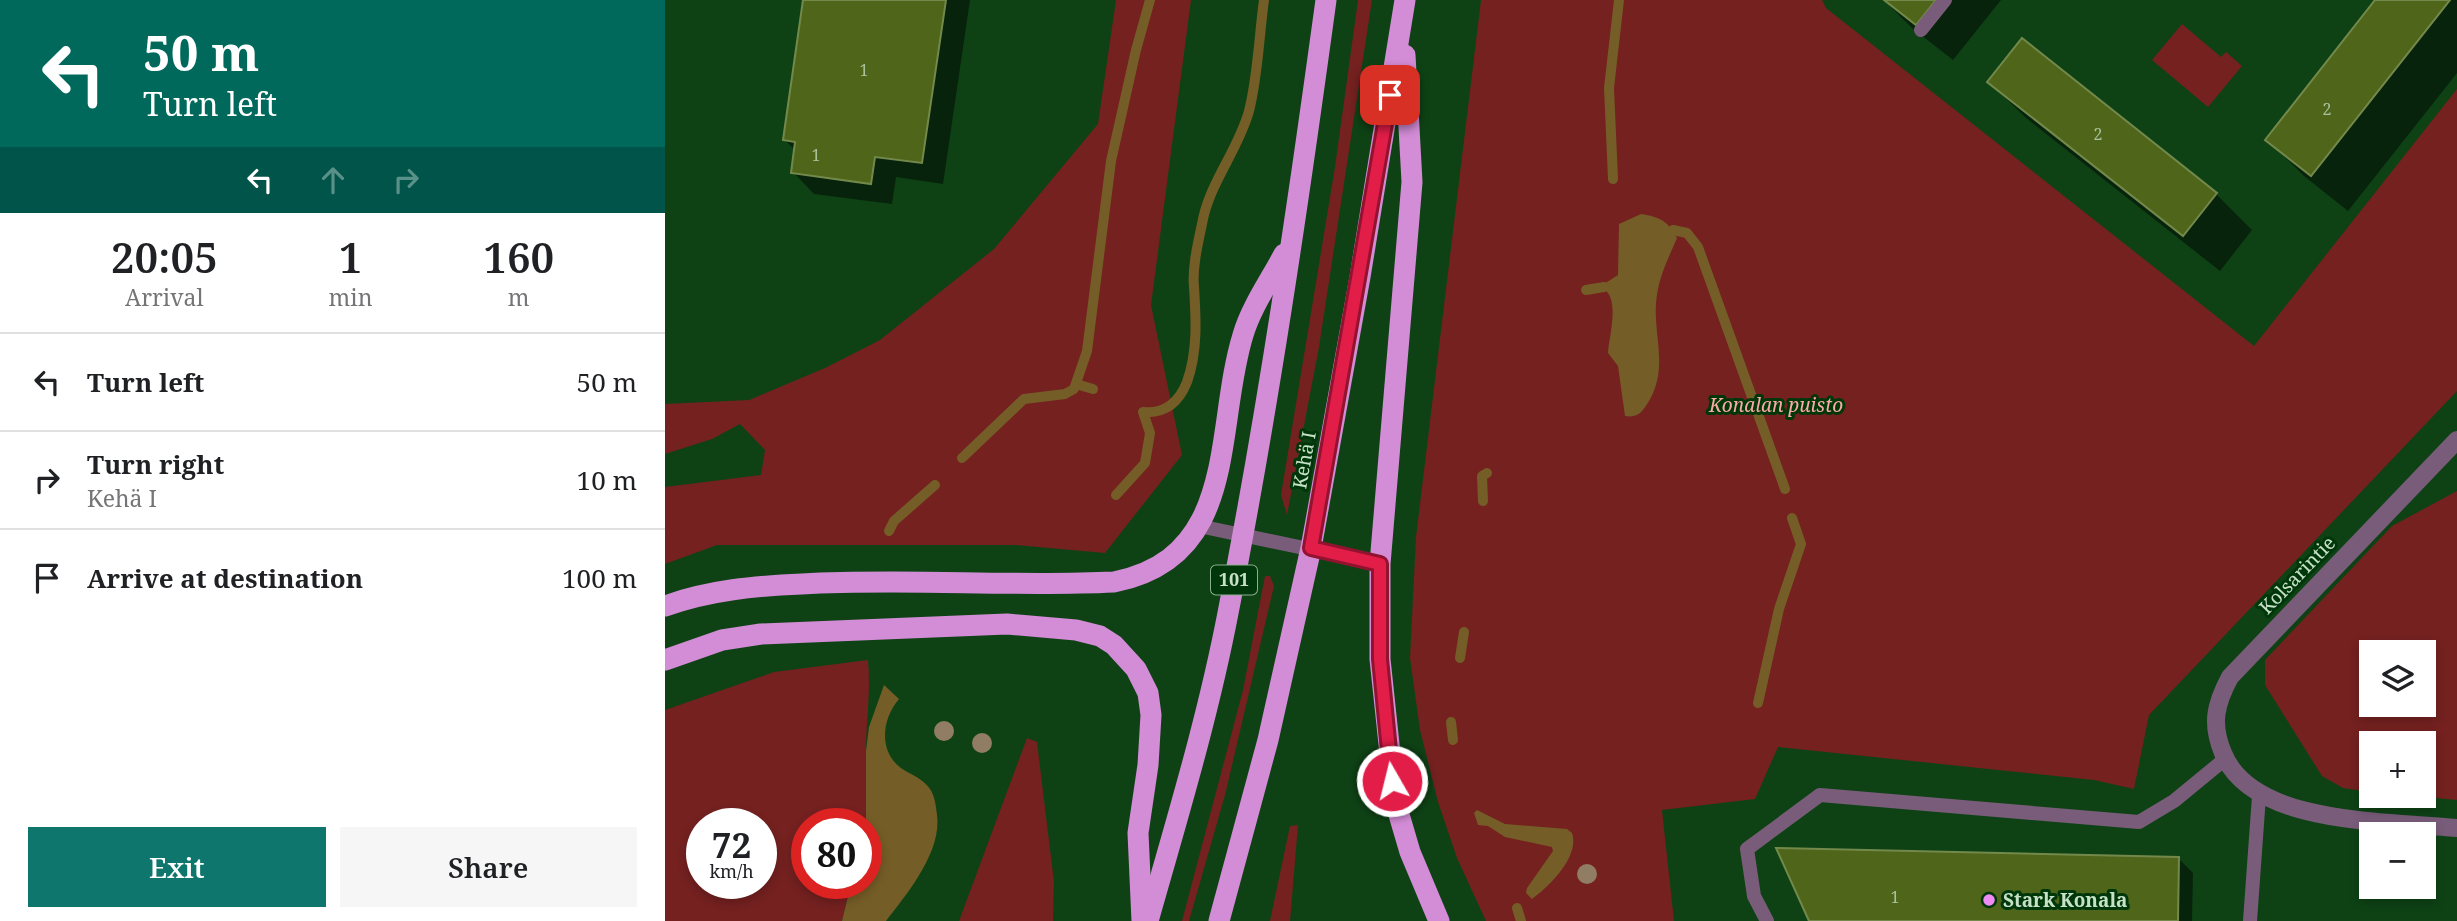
<!DOCTYPE html>
<html lang="en">
<head>
<meta charset="utf-8">
<style>
  :root { --surface:#fff; --page:#f6f6f6; --text:#202124; --muted:#757577; --line:#e0e0e0; --accent:#0f766e }
  body { margin:0; font-family:"Noto Serif",serif; background:var(--page); color:var(--text); height:100vh; display:flex; flex-direction:column; font-size:26px; white-space:nowrap }
  * { box-sizing:border-box; margin:0 }
  p { font-size:23px; color:var(--muted) }
  .icon { flex:none; width:38px; height:38px; fill:none; stroke:currentColor; stroke-width:2; stroke-linecap:round; stroke-linejoin:round }
  .map { position:relative; flex:1; overflow:hidden }
  .details { display:flex; flex-direction:column; background:var(--surface); width:665px }
  .details>* { flex:none }
  .guide { background:#00695c; color:#fff; overflow:hidden }
  .tools { position:absolute; left:1694px; top:640px; display:grid; gap:14px }
  .tools a { display:grid; place-items:center; width:77px; height:77px; border-radius:0px; background:var(--surface); box-shadow:0 4px 10px #0003; font-size:35px }
  .speed { position:absolute; left:21px; top:808px; display:flex; gap:14px; font-size:35px; font-weight:700; text-align:center }
  .speed>* { display:grid; place-content:center; width:91px; height:91px; border-radius:50%; background:var(--surface); box-shadow:0 4px 10px #0003; line-height:1 }
  .speed small { font-size:18px; font-weight:400 }
  .speed .limit { border:10px solid #d22; background:#fff; color:#111 }
  .pin { position:absolute; display:grid; place-items:center; width:60px; height:60px; color:#fff; margin:-30px; border-radius:14px; box-shadow:0 4px 10px #0006 }
  .me { position:absolute; width:77px; margin:-38px; rotate:352deg; stroke-linejoin:round; filter:drop-shadow(0 0 5px #0008) }
  .turn { display:flex; align-items:center; gap:24px; height:147px; padding:0 28px; font-size:32px }
  .turn .icon { width:91px; height:91px; stroke-width:2.5 }
  .turn b { display:block; font-size:49px; line-height:60px }
  .lanes { display:flex; align-items:center; height:66px; padding:0 28px; background:#0003; justify-content:center; gap:35px; direction:ltr }
  .lanes .off { opacity:.35 }
  .eta { display:flex; justify-content:space-evenly; align-items:center; height:119px; text-align:center }
  .eta b { font-size:42px; font-weight:600; line-height:49px }
  .cta { display:flex; gap:14px; margin-top:auto; padding:14px 28px }
  .cta a { flex:1; height:80px; border-radius:0px; background:var(--accent); color:#fff; font-size:28px; font-weight:600; line-height:80px; text-align:center }
  .cta a+a { background:var(--page); color:var(--text) }
  ul { padding:0; list-style:none }
  li { display:flex; align-items:center; gap:21px; height:98px; padding:0 28px; border-top:2px solid var(--line) }
  li div { flex:1 }
  li b { display:block; font-size:26px }
  li em { font-style:normal }
  main { display:flex; flex:1; min-height:0 }
  .map>svg:first-child { display:block }
</style>
</head>
<body>
<main>
<section class="details">
<div class="guide">
<div class="turn"><svg class="icon" aria-label="left" viewBox="0 0 24 24"><path d="M17 20v-9H6M10 6l-5 5 5 5"/></svg><div><b>50 m</b>Turn left</div></div>
<div class="lanes"><svg class="icon" aria-label="left" viewBox="0 0 24 24"><path d="M17 20v-9H6M10 6l-5 5 5 5"/></svg><svg class="icon off" aria-label="ahead" viewBox="0 0 24 24"><path d="M12 20V5M6 11l6-6 6 6"/></svg><svg class="icon off" aria-label="right" viewBox="0 0 24 24"><path d="M7 20v-9h11M14 6l5 5-5 5"/></svg></div>
</div>
<div class="eta">
<div><b>20:05</b><p>Arrival</p></div>
<div><b>1</b><p>min</p></div>
<div><b>160</b><p>m</p></div>
</div>
<ul>
<li><svg class="icon" aria-label="left" viewBox="0 0 24 24"><path d="M17 20v-9H6M10 6l-5 5 5 5"/></svg><div><b>Turn left</b></div><em>50 m</em></li>
<li><svg class="icon" aria-label="right" viewBox="0 0 24 24"><path d="M7 20v-9h11M14 6l5 5-5 5"/></svg><div><b>Turn right</b><p>Kehä I</p></div><em>10 m</em></li>
<li><svg class="icon" aria-label="arrive" viewBox="0 0 24 24"><path d="M6 21V4h12l-3 4 3 4H6"/></svg><div><b>Arrive at destination</b></div><em>100 m</em></li>
</ul>
<div class="cta"><a>Exit</a><a>Share</a></div>
</section>
<div class="map">
<svg width="1792" height="921" viewBox="0 0 1792 921">
  <rect width="100%" height="100%" fill="#0e4215"/>
  <!-- green -->
  <g fill="#742120" fill-rule="evenodd">
    <polygon points="451,0 526,0 486,305 517,455 440,553 350,545 52,545 0,564 0,487 96,475 100,450 75,424 47,439 0,454 0,404 84,400 160,368 215,340 329,249 433,124"/>
    <polygon points="693,0 707,0 654,347 622,515 616,495 670,167"/>
    <polygon points="816,0 1157,0 1161,8 1589,346 1792,89 1792,391 1484,715 1469,789 1429,780 1113,747 1090,799 997,810 1009,921 821,921 792,858 773,802 755,730 745,658 751,537"/>
    <polygon points="1517,24 1556,57 1561,52 1577,66 1543,107 1487,60"/>
    <path d="M 1792,491 L 1792,800 L 1750,796 L 1759,796 L 1759,744 L 1706,744 L 1706,792 L 1678,788 L 1657,776 L 1600,685 L 1600,660 L 1727,526 ZM 1706,653 L 1759,653 L 1759,705 L 1706,705 Z"/>
    <polygon points="600,576 605,576 609,586 560,795 524,921 517,921 578,690"/>
    <path d="M 203,660 C 206,692 201,721 201,753 C 201,777 205,801 200,824 L 142,824 L 142,884 L 186,884 L 177,921 L 0,921 L 0,710 L 109,672 ZM 37,824 L 96,824 L 96,884 L 37,884 Z"/>
    <polygon points="362,738 372,742 389,882 388,921 294,921"/>
    <polygon points="633,825 625,921 605,921 625,826"/>
  </g>
  <!-- water -->
  <g fill="#755d27">
    <path d="M 976,214 C 995,217 1003,221 1012,238 C 1004,257 995,274 992,295 C 986,332 1005,365 984,401 C 977,412 974,418 960,416 L 953,366 L 943,353 C 944,336 955,300 939,289 L 939,284 L 953,275 L 954,224 Z"/>
    <path d="M 219,685 L 234,699 C 216,720 213,754 239,770 C 249,776 258,779 265,789 C 270,796 271,807 272,815 C 277,852 242,894 221,921 L 177,921 L 186,884 L 201,884 L 201,751 L 204,727 Z"/>
    <path d="M 812,810 L 840,824 L 902,829 L 907,833 C 915,856 885,886 867,899 L 861,893 L 862,888 L 888,851 L 887,847 L 840,837 L 823,826 L 813,825 L 809,813 Z"/>
  </g>
  <!-- shadow -->
  <g fill="#0007">
    <polygon points="140,0 305,0 278,184 231,177 227,204 149,194 128,172 131,151 120,140"/>
    <polygon points="1219,0 1336,0 1288,60 1247,28"/>
    <polygon points="1712,0 1792,0 1792,73 1683,211 1639,176 1602,139"/>
    <polygon points="1324,82 1551,194 1587,230 1555,271 1361,118"/>
    <polygon points="1513,858 1528,873 1527,921 1146,921"/>
  </g>
  <g fill="none" stroke-linecap="round" stroke-linejoin="round">
    <!-- stream -->
    <g stroke="#755d27" stroke-width="10">
      <polyline points="948,179 944,88 954,0"/>
      <polyline points="1008,230 1022,233 1033,247 1120,489"/>
      <polyline points="921,290 939,287"/>
      <polyline points="411,384 428,389"/>
      <polyline points="297,458 359,399 400,394 409,389 422,351 446,161 471,50 485,0"/>
      <path d="M 451,495 L 480,463 L 485,433 L 478,412 C 500,414 514,402 522,382 C 533,351 531,318 529,287 C 527,268 533,243 537,224 C 544,183 573,151 584,111 C 593,76 594,36 599,0"/>
      <polyline points="818,501 817,476 822,473"/>
      <polyline points="224,531 229,521 270,485"/>
      <polyline points="795,658 799,632"/>
      <polyline points="1093,703 1114,609 1136,544 1127,518"/>
      <polyline points="786,722 788,740"/>
      <polyline points="852,908 856,921"/>
    </g>
  </g>
  <!-- building -->
  <g fill="#4e651a" stroke="#73894b" stroke-width="2">
    <polygon points="138,0 281,0 257,163 210,157 206,184 126,173 130,142 118,140"/>
    <polygon points="1219,0 1271,0 1251,25"/>
    <polygon points="1710,0 1785,0 1646,176 1600,140"/>
    <polygon points="1357,38 1552,193 1518,236 1322,82"/>
    <polygon points="1111,848 1514,857 1513,921 1144,921"/>
  </g>
  <g fill="none" stroke-linecap="round" stroke-linejoin="round">
    <!-- lane -->
    <g stroke="#795c7a" stroke-width="14">
      <polyline points="1256,30 1280,0"/>
      <polyline points="534,526 715,564"/>
      <polyline points="1102,921 1089,896 1082,849 1155,795 1474,822 1509,801 1560,759"/>
      <polyline points="1585,921 1594,796"/>
    </g>
    <!-- street -->
    <path stroke="#795c7a" stroke-width="18" d="M 1792,440 L 1565,677 C 1550,705 1546,724 1558,753 C 1587,826 1724,821 1792,828"/>
    <!-- highway -->
    <g stroke="#d38cd6" stroke-width="21">
      <polyline points="740,55 747,182 715,564 715,659 730,801 745,852 774,921"/>
      <path d="M 0,606 C 45,590 90,586 137,584 C 241,578 345,587 449,582 C 575,557 549,429 578,335 C 586,307 606,279 619,254"/>
      <polyline points="0,660 57,640 96,634 342,624 411,630 435,636 449,645 471,669 483,693 486,715 483,765 473,833 477,921"/>
      <path d="M 483,921 C 512,819 543,717 563,613 C 603,410 633,205 661,0"/>
      <polyline points="554,921 603,740 646,548 695,277 740,0"/>
    </g>
  </g>
  <!-- trees -->
  <g fill="#917c64">
    <circle cx="279" cy="731" r="10"/>
    <circle cx="317" cy="743" r="10"/>
    <circle cx="922" cy="874" r="10"/>
  </g>
  <g fill="none" stroke-linecap="round" stroke-linejoin="round">
    <defs>
      <polyline id="route" points="725,95 646,548 715,564 715,659 727,781"/>
    </defs>
    <!-- route casing -->
    <use href="#route" stroke="#92132f" stroke-width="18"/>
    <!-- route -->
    <use href="#route" stroke="#e11d48" stroke-width="12"/>
  </g>
  <!-- markers -->
  <circle fill="#f08bf5" stroke="#00370a" stroke-width="2.5" cx="1324" cy="900" r="7"/>
  <g text-anchor="middle" stroke-width="6" stroke-linejoin="round" paint-order="stroke">
    <!-- number labels -->
    <g font-size="16" fill="#a9c29c">
      <text x="199" y="76">1</text>
      <text x="1662" y="115">2</text>
      <text x="1433" y="140">2</text>
      <text x="151" y="161">1</text>
      <text x="1230" y="903">1</text>
    </g>
    <!-- shield labels -->
    <rect fill="#00370a" stroke="#8bae8e" stroke-width="2" x="546" y="565.5" width="46" height="29" rx="5"/>
    <g font-size="18" font-weight="bold" fill="#c7e1c7">
      <text x="569" y="586">101</text>
    </g>
    <!-- park labels -->
    <g font-size="19" font-style="italic" fill="#fcaba4" stroke="#00370a">
      <text x="1111" y="412">Konalan puisto</text>
    </g>
    <!-- street labels -->
    <g font-size="19" fill="#c7e1c7" stroke="#00370a">
      <text transform="translate(639 460) rotate(-80)" y="7">Kehä I</text>
      <text transform="translate(1632 575) rotate(-46)" y="7">Kolsarintie</text>
    </g>
    <!-- poi labels -->
    <g font-size="19" font-weight="bold" fill="#c7e1c7" stroke="#00370a" text-anchor="start">
      <text x="1338" y="907">Stark Konala</text>
    </g>
  </g>
</svg>
<div class="tools">
<a><svg class="icon" aria-label="layers" viewBox="0 0 24 24"><path d="M12 4l9 5-9 5-9-5zM3 14l9 5 9-5"/></svg></a>
<a>+</a>
<a>−</a>
</div>
<div class="speed"><div>72<small>km/h</small></div><div class="limit">80</div></div>
<div class="pin" style="left:725px;top:95px;background:#d93025"><svg class="icon" aria-label="arrive" viewBox="0 0 24 24"><path d="M6 21V4h12l-3 4 3 4H6"/></svg></div>
<svg class="me" style="left:727px;top:781px" viewBox="-20 -20 40 40"><circle r="17" fill="#e11d48" stroke="#fff" stroke-width="3"/><path d="M0-11L8 9 0 5-8 9z" fill="#fff"/></svg>
</div>
</main>
</body>
</html>
